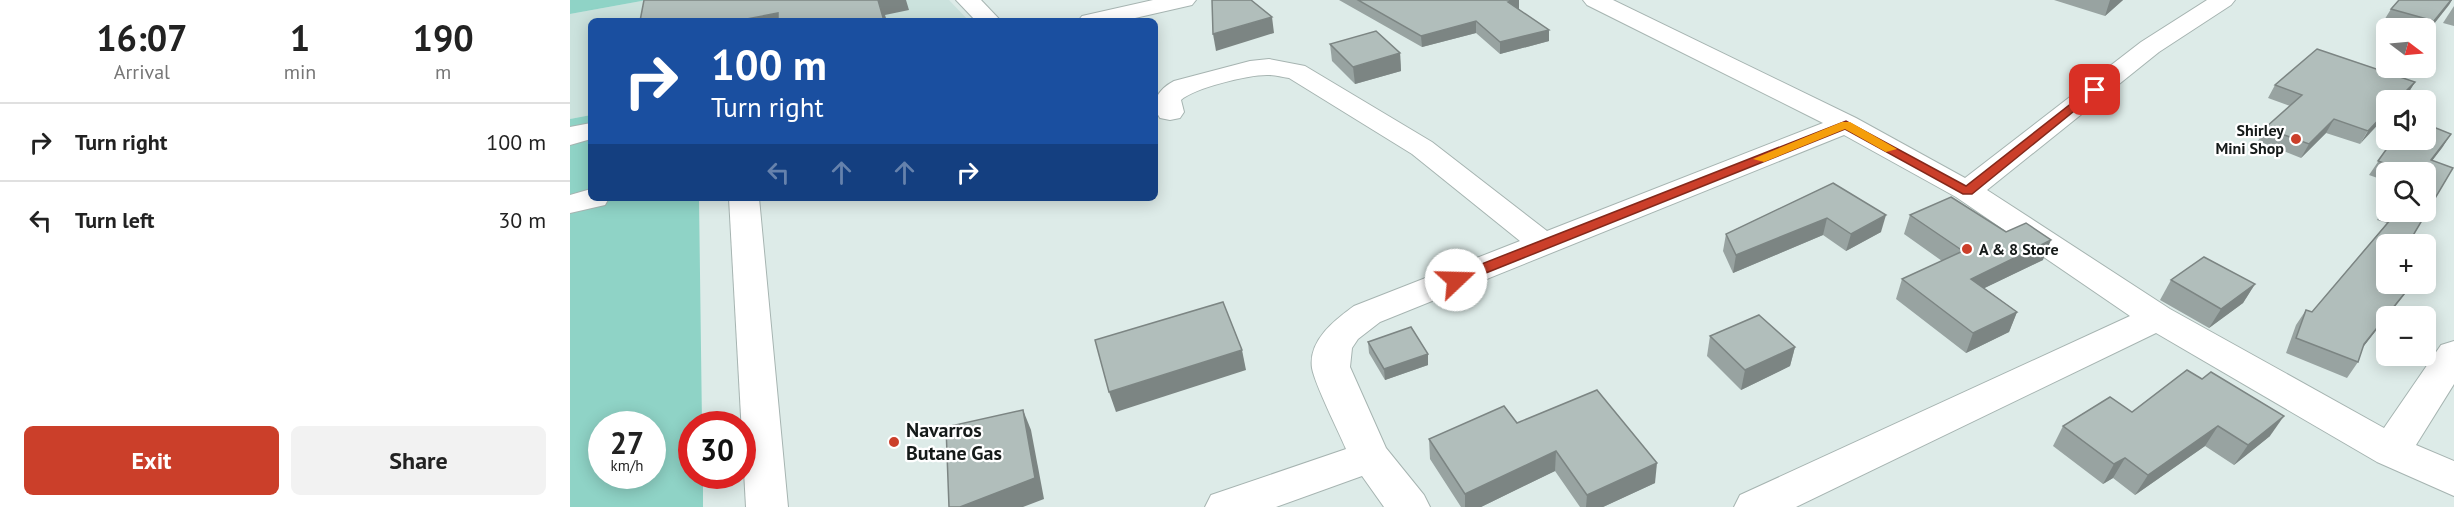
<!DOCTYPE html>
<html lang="en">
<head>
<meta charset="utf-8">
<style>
  :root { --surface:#fff; --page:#f2f2f2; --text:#222; --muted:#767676; --line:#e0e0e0; --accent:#cb3f2a }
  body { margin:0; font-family:"PT Sans",sans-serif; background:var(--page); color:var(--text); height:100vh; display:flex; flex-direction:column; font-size:22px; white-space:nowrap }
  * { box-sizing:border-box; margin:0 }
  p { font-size:20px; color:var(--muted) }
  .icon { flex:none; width:33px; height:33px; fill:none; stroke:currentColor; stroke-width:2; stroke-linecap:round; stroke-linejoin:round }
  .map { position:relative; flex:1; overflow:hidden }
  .sheet { display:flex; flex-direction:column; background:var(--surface); width:570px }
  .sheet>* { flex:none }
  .guide { position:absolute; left:18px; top:18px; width:570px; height:183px; border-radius:9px; box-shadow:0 3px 15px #0003; background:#1a4fa0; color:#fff; overflow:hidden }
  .needle { width:39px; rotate:106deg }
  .controls { position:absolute; left:1806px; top:18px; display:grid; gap:12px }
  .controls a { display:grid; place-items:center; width:60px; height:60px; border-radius:9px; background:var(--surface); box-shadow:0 3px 15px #0003; font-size:30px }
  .speed { position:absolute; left:18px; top:411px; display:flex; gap:12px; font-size:30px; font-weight:700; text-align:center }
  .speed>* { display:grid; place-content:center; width:78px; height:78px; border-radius:50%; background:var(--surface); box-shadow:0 3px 15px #0003; line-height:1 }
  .speed small { font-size:15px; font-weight:400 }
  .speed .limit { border:9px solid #d22; background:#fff; color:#111 }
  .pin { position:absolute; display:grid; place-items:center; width:51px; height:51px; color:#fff; margin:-26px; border-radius:12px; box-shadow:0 3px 9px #0006 }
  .me { position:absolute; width:66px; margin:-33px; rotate:69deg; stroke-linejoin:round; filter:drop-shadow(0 0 4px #0008) }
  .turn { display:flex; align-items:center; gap:21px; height:126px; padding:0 24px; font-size:27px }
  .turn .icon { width:78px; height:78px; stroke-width:2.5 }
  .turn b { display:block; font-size:42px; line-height:51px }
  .lanes { display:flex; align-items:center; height:57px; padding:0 24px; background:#0003; justify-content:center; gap:30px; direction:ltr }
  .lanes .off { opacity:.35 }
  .eta { display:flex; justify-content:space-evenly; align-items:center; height:102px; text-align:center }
  .eta b { font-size:36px; font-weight:600; line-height:42px }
  .primary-button { display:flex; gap:12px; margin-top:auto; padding:12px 24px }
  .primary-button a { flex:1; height:69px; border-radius:9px; background:var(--accent); color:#fff; font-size:24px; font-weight:600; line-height:69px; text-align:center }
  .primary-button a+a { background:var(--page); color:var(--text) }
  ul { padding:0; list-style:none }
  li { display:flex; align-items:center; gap:18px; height:78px; padding:0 24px; border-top:2px solid var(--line) }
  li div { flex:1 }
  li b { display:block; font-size:22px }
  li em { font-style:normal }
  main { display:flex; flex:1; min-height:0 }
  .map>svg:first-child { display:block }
</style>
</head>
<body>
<main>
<section class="sheet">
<div class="eta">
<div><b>16:07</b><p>Arrival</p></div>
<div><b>1</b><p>min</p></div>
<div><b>190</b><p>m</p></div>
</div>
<ul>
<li><svg class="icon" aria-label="right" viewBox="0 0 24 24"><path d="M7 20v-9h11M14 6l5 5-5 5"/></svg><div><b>Turn right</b></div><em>100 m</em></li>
<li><svg class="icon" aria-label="left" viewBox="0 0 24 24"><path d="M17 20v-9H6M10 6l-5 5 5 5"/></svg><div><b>Turn left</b></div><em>30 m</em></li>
</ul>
<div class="primary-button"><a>Exit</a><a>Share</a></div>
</section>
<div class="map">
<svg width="1884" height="507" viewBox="0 0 1884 507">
  <rect width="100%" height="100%" fill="#ddebe8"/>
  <!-- built -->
  <polygon fill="#cbe2dd" points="77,0 379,0 399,21 21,21 21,115 0,119 0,14"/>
  <!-- green -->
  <g fill="#8fd3c6" fill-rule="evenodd">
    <polygon points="0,0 77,0 0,14"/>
    <path d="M 21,115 L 21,198 L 129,198 L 132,424 L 122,424 L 122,476 L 133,476 L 133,507 L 0,507 L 0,119 ZM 32,424 L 82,424 L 82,476 L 32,476 Z"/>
  </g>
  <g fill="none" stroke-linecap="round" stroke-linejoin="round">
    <defs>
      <g id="minor">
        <polygon points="386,0 411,0 431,21 406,21"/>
        <polygon points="583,0 626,0 622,5 552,21 508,21 512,16"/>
        <path d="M 1013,0 L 1043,0 L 1286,118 L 1395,178 L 1571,42 L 1637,0 L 1665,0 L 1661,5 L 1589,52 L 1417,190 L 1600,309 L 1814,428 L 1871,345 L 1884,341 L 1884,384 L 1846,445 L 1884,461 L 1884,496 L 1807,462 L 1586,333 L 1226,507 L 1164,507 L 1170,495 L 1560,316 L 1386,197 L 1274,135 L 810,322 L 788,339 L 782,348 L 780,367 L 816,448 L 854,495 L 860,507 L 814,507 L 792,476 L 706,507 L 635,507 L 641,495 L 776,449 C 768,430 745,385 742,368 C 738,340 766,319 784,306 L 950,241 L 842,154 L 719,78 C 712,77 706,75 699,75 C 681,74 624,88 611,100 L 614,112 L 610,118 L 600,120 L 590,118 C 579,102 589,89 604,81 L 680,61 L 699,59 L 735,66 L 862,142 L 977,231 L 1253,123 L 1017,5 Z"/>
        <polygon points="21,123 21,139 0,145 0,127"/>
        <polygon points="21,189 21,198 39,198 35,205 0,213 0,195"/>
        <polygon points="159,198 189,198 218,507 176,507"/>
      </g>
    </defs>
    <!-- minor casing -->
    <use href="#minor" stroke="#a6b4b1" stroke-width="2"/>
    <!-- minor -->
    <use href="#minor" fill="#fff" fill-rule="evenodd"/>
  </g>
  <!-- wall -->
  <g fill="#98a3a1">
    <polygon points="769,0 949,0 949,9 979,41 930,54 906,33 852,47"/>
    <polygon points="1484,0 1553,0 1535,16"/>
    <polygon points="1829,0 1882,0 1856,34 1856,28 1835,28 1813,22 1821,9"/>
    <polygon points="1884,6 1884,26 1873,23"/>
    <polygon points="760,44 830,53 831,71 785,84 762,61"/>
    <polygon points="1845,82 1837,95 1832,100 1816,100 1790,144 1756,133 1731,158 1688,141 1695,128 1720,106 1698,98 1705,85"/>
    <polygon points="1856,124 1881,134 1862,161 1883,168 1838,244 1816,244 1816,284 1843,284 1793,347 1788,362 1777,378 1716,353 1726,325 1736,310 1742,312 1817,223 1807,220 1816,205 1816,212 1856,212 1856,172 1816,172 1816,181 1799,175 1823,140 1856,140"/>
    <polygon points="1263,183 1311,232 1276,251 1253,235 1163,273 1153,251 1156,234"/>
    <polygon points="1340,215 1436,232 1473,260 1414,288 1447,312 1439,332 1396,353 1326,299 1332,279 1372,261 1334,234"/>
    <polygon points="1601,280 1685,284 1673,303 1639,328 1590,300"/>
    <polygon points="1140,336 1225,347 1220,366 1171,390 1137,356"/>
    <polygon points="798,342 858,365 815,380 799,353"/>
    <polygon points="1617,370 1700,436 1664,465 1635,446 1565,495 1543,478 1533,484 1483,446 1493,426 1562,412"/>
    <polygon points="947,423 1085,483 1033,507 1010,507 985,471 911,507 891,507 860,459 859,439"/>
  </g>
  <!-- shaded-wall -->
  <g fill="#7c8583">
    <polygon points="308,0 336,0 339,10 315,15 317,21 314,21"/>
    <polygon points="944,0 949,0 949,10 938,2"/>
    <polygon points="1540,0 1553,0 1535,16"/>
    <polygon points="1881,0 1882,0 1879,5 1856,34 1864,21"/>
    <polygon points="208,13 212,21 166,21"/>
    <polygon points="702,17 704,33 646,51 643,34"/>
    <polygon points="906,21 906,33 852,47 851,36"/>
    <polygon points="979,30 979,41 930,54 930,42"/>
    <polygon points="830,53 831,71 785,84 783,67"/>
    <polygon points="1845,82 1837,95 1832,100 1827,100"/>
    <polygon points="1816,112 1816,116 1790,144 1798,131"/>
    <polygon points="1764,119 1756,133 1731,158 1739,144"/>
    <polygon points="1881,134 1872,148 1853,172 1861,160"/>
    <polygon points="1316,215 1311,232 1276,251 1281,234"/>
    <polygon points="1257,218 1253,235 1163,273 1166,255"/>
    <polygon points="1481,240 1473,260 1394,298 1401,279"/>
    <polygon points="1685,284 1673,303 1639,328 1651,309"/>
    <polygon points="1842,284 1843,284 1839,288 1783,360 1794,344"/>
    <polygon points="1447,312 1439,332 1396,353 1403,333"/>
    <polygon points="1225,347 1220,366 1171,390 1175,370"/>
    <polygon points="672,350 676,370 546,412 539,392"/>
    <polygon points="858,354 858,365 815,380 814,369"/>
    <polygon points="453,410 461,430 474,499 453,507 390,507"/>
    <polygon points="1714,416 1700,436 1664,465 1678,445"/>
    <polygon points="1648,426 1635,446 1565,495 1578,475"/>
    <polygon points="986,451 985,471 911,507 895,507 895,494"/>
    <polygon points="1555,458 1543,478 1533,484 1544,464"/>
    <polygon points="1087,463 1085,483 1033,507 1016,507 1017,495"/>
  </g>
  <!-- building -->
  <g fill="#b1bebb" stroke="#7c8583" stroke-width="1.5">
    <polygon points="74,0 308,0 314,21 208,21 208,13 166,21 70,21"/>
    <polygon points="642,0 681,0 702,17 643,34"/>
    <polygon points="788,0 944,0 938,2 979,30 930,42 906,21 851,36"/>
    <polygon points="1829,0 1881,0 1864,21 1821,9"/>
    <polygon points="806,31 830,53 783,67 760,44"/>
    <polygon points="1747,49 1845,82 1827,100 1816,100 1816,112 1798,131 1764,119 1739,144 1695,128 1732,95 1705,85"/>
    <polygon points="1856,124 1881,134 1861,160 1883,168 1838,244 1816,244 1816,284 1842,284 1794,344 1788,362 1726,338 1736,310 1742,312 1827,212 1856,212 1856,172 1838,172 1839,172 1808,161 1823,140 1856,140"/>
    <polygon points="1263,183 1316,215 1281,234 1257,218 1166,255 1156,234"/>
    <polygon points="1381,197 1436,232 1456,223 1481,240 1401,279 1447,312 1403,333 1332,279 1393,251 1340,215"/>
    <polygon points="1634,257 1685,284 1651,309 1601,280"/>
    <polygon points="653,302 672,350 539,392 525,340"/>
    <polygon points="1189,315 1225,347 1175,370 1140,336"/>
    <polygon points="841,327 858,354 814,369 798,342"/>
    <polygon points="1617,370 1632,379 1641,372 1714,416 1678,445 1648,426 1578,475 1555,458 1544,464 1493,426 1540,397 1562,412"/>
    <polygon points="1027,390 1087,463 1017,495 986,451 895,494 859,439 934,406 947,423"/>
    <polygon points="453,410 465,478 390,507 379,507 376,427"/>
  </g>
  <!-- route -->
  <polygon fill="#cb3f2a" stroke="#84291b" stroke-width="1.5" points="1521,88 1530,90 1402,194 1393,194 1275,129 891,283 886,284 879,280 881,276 1276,121 1396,186"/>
  <!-- slow -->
  <polygon fill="#f59e0b" points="1272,122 1280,122 1327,149 1316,152 1275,129 1194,162 1183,159"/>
  <!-- markers -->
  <g fill="#cb3f2a" stroke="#fff" stroke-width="2">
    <circle cx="1726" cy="139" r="6"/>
    <circle cx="1397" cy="249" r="6"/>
    <circle cx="324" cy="442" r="6"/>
  </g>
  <g text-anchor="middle" stroke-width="4.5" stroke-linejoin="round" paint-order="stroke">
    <!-- poi labels -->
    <g font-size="16" font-weight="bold" fill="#151a19" stroke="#fff" text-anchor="end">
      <text x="1714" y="136">Shirley<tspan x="1714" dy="18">Mini Shop</tspan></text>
      <text x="1409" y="255" text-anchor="start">A &amp; 8 Store</text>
    </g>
    <!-- near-poi labels -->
    <g font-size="20" font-weight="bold" fill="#151a19" stroke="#fff" text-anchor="start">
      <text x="336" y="437">Navarros<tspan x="336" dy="23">Butane Gas</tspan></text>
    </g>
  </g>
</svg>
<div class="controls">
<a><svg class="needle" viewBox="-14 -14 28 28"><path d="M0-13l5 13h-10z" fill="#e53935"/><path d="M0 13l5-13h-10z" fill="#767676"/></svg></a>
<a><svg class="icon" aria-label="sound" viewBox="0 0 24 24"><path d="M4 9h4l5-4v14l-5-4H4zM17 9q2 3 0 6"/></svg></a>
<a><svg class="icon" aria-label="search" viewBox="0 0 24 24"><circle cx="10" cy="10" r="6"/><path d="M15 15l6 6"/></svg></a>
<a>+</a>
<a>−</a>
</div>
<div class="speed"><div>27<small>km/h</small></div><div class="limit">30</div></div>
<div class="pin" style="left:1525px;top:90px;background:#d93025"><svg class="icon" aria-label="arrive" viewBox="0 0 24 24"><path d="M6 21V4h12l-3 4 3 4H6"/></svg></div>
<svg class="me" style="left:886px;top:280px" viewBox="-20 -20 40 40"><circle r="19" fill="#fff"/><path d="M0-13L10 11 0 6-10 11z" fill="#cb3f2a"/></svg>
<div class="guide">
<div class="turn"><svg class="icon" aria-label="right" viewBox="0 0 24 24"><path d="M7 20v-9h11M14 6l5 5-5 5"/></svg><div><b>100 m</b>Turn right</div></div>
<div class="lanes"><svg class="icon off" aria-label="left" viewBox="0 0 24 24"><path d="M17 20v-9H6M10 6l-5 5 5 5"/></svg><svg class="icon off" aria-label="ahead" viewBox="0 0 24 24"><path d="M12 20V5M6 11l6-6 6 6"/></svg><svg class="icon off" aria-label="ahead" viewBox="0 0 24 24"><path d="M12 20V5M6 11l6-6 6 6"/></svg><svg class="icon" aria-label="right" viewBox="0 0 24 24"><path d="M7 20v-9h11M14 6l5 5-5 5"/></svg></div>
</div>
</div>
</main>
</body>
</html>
